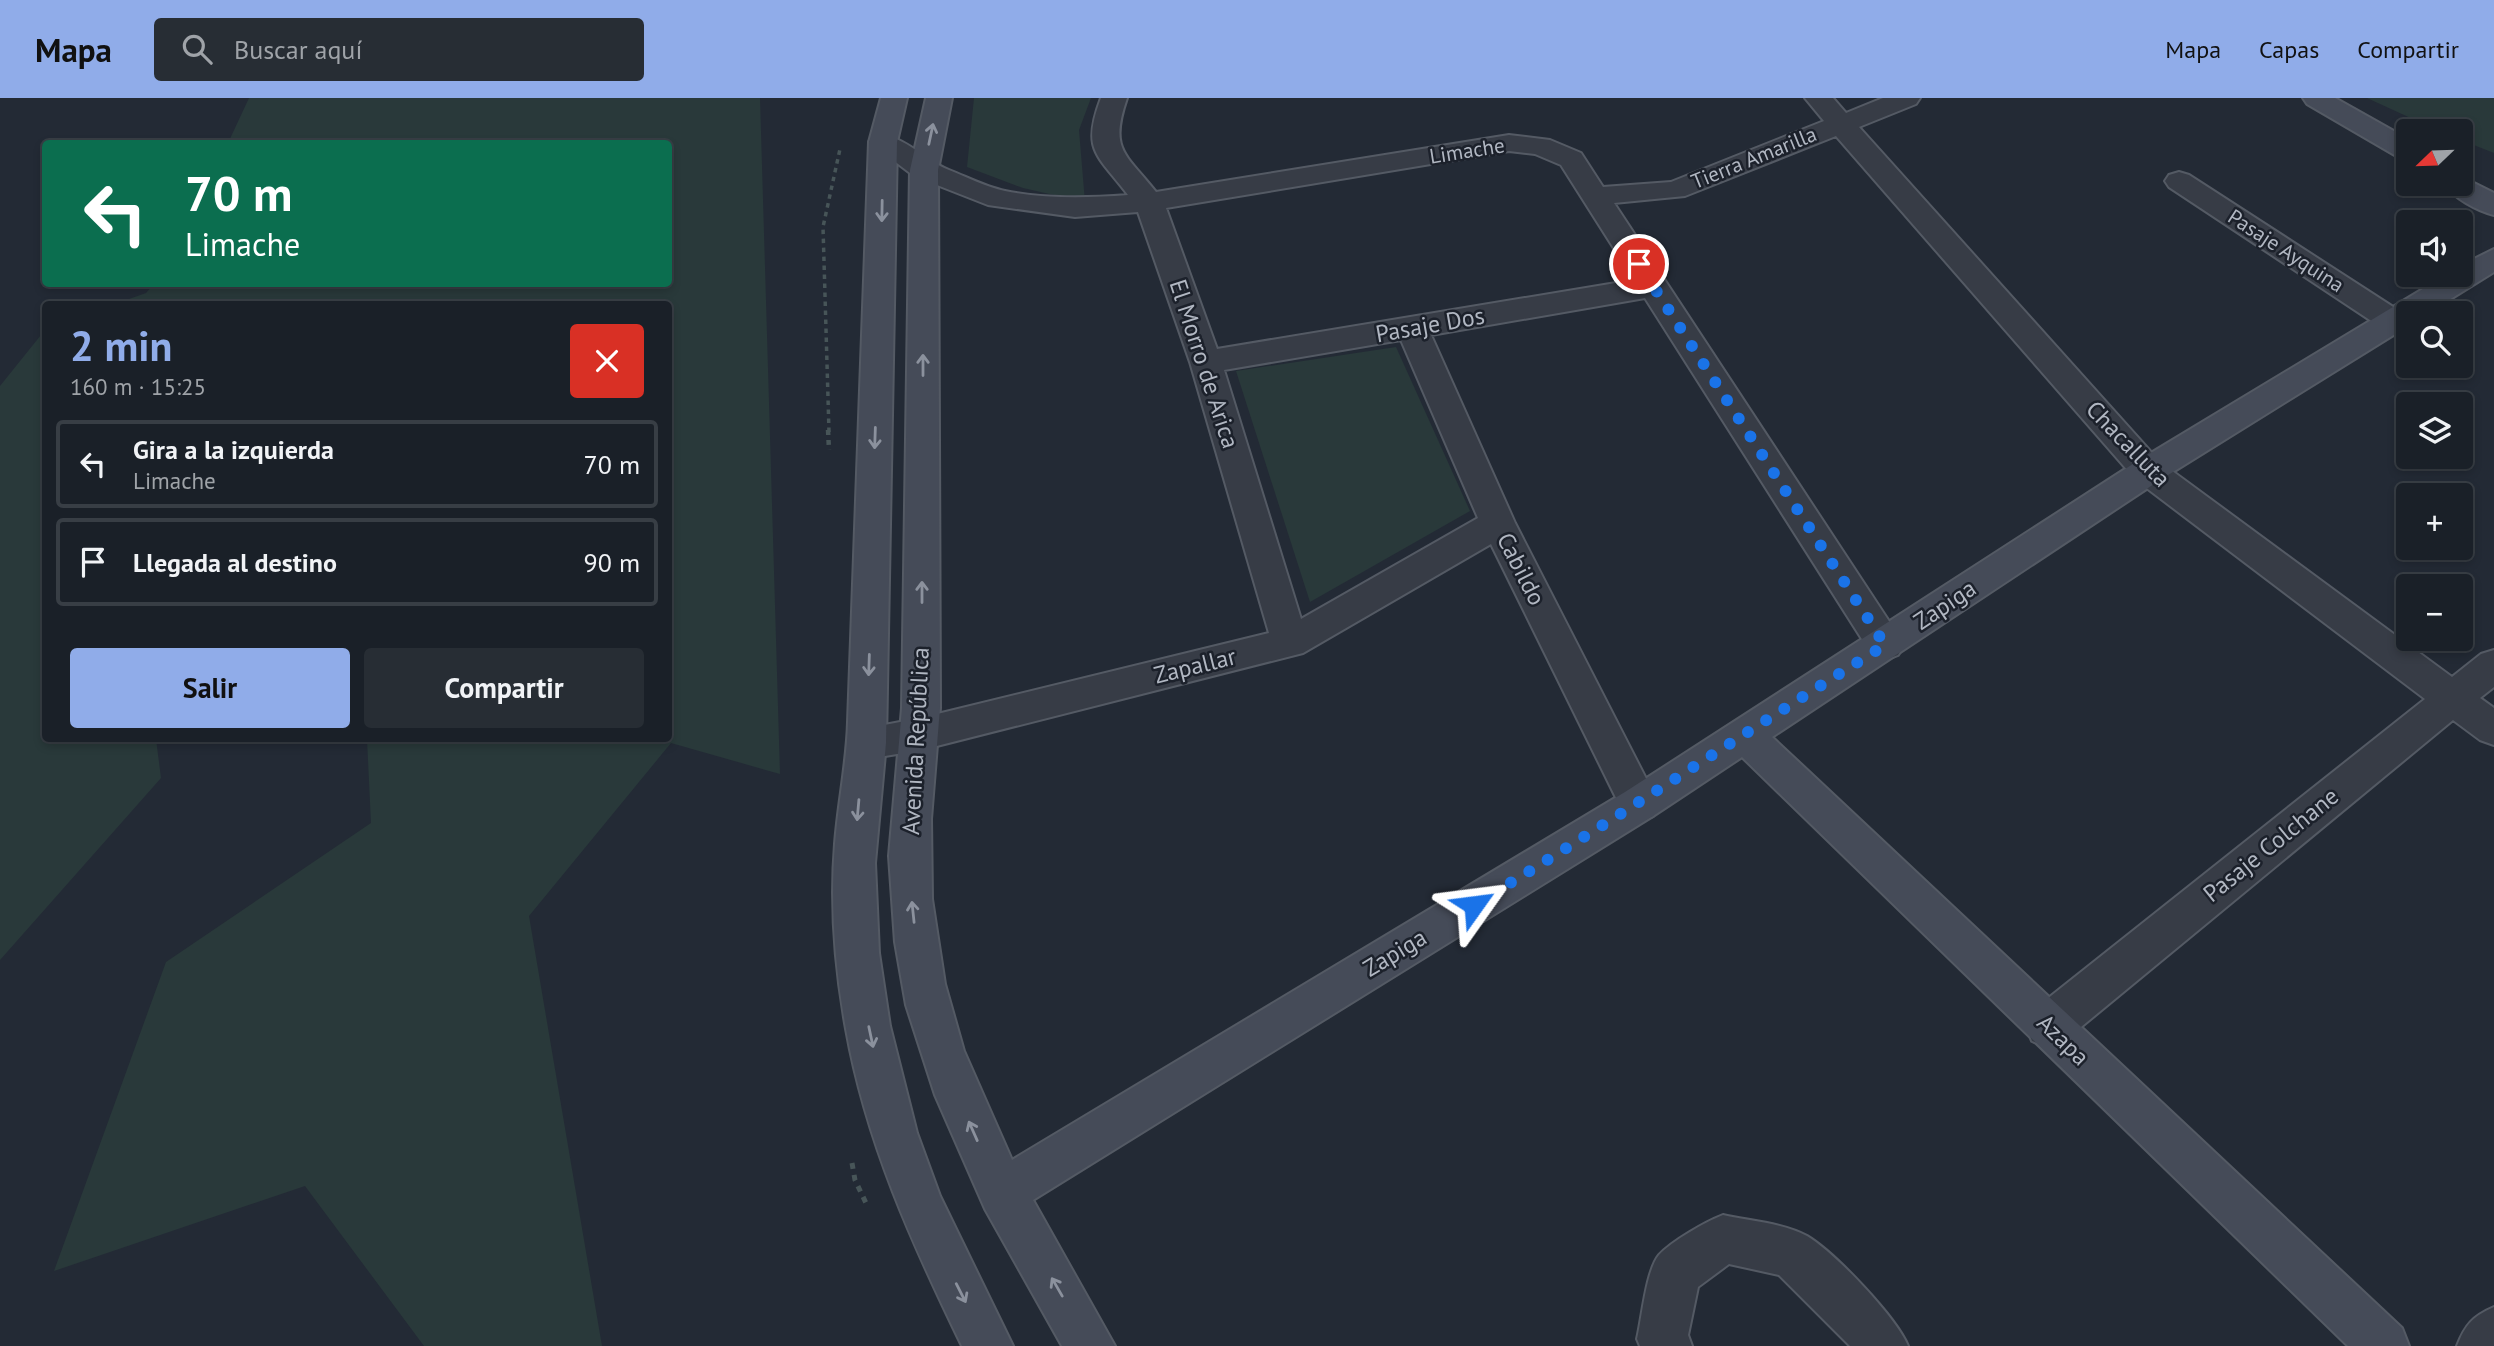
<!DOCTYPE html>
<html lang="es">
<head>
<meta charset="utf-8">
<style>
  :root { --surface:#1a2028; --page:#272d34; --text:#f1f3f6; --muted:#9fa3a8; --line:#383e45; --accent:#90ace9 }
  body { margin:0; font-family:"PT Sans",sans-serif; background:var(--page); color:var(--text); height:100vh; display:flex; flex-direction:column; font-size:26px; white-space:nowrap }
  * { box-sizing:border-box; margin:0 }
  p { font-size:23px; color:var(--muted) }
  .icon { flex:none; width:38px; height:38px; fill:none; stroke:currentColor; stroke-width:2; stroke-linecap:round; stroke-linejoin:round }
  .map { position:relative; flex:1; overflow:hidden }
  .details { position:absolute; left:42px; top:203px; width:630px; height:441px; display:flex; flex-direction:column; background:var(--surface); border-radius:7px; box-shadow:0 4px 10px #0003,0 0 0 2px var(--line) }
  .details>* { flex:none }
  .hud { position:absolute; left:42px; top:42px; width:630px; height:147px; border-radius:7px; box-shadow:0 4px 10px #0003,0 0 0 2px var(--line); background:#0b6e4f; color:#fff; overflow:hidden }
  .needle { width:46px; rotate:247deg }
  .fabs { position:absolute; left:2396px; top:21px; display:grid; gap:14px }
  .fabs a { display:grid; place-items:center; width:77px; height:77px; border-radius:7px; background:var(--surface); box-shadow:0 4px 10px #0003,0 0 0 2px var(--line); font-size:35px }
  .pin { position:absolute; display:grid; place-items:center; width:60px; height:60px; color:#fff; margin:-30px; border:4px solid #fff; border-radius:50%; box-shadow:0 2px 7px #0007 }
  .me { position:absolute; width:77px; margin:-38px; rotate:59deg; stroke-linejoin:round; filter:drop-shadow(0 0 5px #0008) }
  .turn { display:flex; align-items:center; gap:24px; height:147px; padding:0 28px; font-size:32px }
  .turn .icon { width:91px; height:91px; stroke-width:2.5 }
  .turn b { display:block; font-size:49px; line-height:60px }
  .round { display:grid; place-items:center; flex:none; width:74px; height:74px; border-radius:7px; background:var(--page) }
  .head { display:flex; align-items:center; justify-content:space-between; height:119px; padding:0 28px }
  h1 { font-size:42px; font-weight:600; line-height:52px; color:var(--accent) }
  .button { display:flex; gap:14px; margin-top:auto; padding:14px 28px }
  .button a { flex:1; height:80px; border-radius:7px; background:var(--accent); color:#111; font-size:28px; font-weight:600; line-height:80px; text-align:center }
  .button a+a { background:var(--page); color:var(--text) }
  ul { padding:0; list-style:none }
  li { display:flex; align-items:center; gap:21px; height:88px; margin:0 14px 10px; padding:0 14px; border:4px solid var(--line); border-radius:7px }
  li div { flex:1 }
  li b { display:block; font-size:26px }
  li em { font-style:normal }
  header { display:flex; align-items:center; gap:42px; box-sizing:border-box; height:98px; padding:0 35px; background:var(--accent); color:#111 }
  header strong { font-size:33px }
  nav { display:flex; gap:38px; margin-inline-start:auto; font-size:24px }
  .search { width:490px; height:63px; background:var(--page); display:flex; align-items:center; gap:18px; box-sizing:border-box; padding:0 24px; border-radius:7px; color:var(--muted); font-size:26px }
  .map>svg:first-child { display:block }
</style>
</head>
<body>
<header>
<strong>Mapa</strong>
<div class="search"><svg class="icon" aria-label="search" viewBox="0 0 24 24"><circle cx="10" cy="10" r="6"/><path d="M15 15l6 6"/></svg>Buscar aquí</div>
<nav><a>Mapa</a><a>Capas</a><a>Compartir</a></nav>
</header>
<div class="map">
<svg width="2494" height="1248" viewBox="0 0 2494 1248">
  <rect width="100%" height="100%" fill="#232a35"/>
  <!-- green -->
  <g fill="#29393a">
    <polygon points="249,0 760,0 780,676 671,645 529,818 602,1248 424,1248 305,1088 54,1173 166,864 371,725 367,641 668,640 668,206 115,206 146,195 154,186 668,186 668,46 228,45"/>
    <polygon points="974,0 1091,0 1079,32 1085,104 1023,90 967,69"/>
    <polygon points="2367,0 2494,0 2494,55 2461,42 2460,33 2439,33"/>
    <polygon points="45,232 46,640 156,641 161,680 0,862 0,288"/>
    <polygon points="1396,249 1470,413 1310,504 1236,273"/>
  </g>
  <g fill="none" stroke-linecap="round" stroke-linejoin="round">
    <defs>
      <g id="street">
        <path d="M 1101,0 L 1127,0 C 1109,52 1125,55 1156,94 L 1509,37 L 1550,42 L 1581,55 L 1603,89 L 1671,84 L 1824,23 L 1805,0 L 1833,0 L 1846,15 L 1883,0 L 1920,0 L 1916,6 L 1859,29 L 2160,364 L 2452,579 L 2481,556 L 2494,552 L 2494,589 L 2480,600 L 2494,610 L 2494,647 L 2480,642 L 2453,622 L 2064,943 L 2048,949 L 2032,943 L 2026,928 L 2032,913 L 2425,601 L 2136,382 L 1836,38 L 1685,98 L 1614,105 L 1898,537 L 1904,547 L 1898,557 L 1885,562 L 1872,557 L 1645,200 L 1431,237 L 1515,425 L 1659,706 L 1653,718 L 1639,723 L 1625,718 L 1491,446 L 1303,555 L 921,652 L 867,661 L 853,657 L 848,645 L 853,633 L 921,620 L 1269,535 L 1190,264 L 1138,114 L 1075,119 L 988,107 L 914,78 L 869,44 L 873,38 C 899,32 925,63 949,72 C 967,79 986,89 1005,93 C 1046,101 1087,100 1128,97 C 1097,56 1081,53 1101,0 ZM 1509,53 L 1535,56 L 1561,67 L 1634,182 L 1217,251 L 1166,110 ZM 1401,242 L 1478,420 L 1301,521 L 1224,272 Z"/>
        <polygon points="2179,74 2189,77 2404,216 2408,222 2404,230 2393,233 2382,230 2169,89 2165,83 2169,77"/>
        <path d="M 1723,1117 C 1750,1123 1783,1125 1807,1138 C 1834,1154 1896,1219 1908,1248 L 1850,1248 L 1779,1177 L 1729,1166 L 1698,1189 L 1688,1237 L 1692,1248 L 1640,1248 L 1637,1241 C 1642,1220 1646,1173 1659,1157 C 1672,1143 1705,1124 1723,1117 Z"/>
        <path d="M 2494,1209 L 2494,1248 L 2457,1248 C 2465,1227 2473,1218 2494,1209 Z"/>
      </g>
      <g id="secondary">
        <path d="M 881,0 L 907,0 L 897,44 L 886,645 L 875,765 L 879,855 L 890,928 L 917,1035 L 940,1098 L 1013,1248 L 962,1248 C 912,1145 866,1044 846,931 C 835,870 830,807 835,746 C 838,705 847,665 848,624 C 855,430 862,237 869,44 Z"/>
        <polygon points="926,0 952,0 938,72 940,610 931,721 932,801 945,886 964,953 1012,1062 1625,694 2136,364 2446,177 2460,177 2460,168 2494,151 2494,174 2428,215 2408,215 2408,228 2160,382 1772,639 2402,1230 2409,1248 2348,1248 1742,659 1653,718 1033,1102 1115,1248 1062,1248 985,1111 935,997 906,907 895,844 889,758 902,610 910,72"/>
        <polygon points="2303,0 2335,0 2408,41 2408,61 2398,59 2307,6"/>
        <path d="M 2460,78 L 2494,95 L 2494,117 C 2478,113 2453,100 2445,86 L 2460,86 Z"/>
      </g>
    </defs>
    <!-- street casing -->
    <use href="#street" stroke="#545a64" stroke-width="4"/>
    <!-- secondary casing -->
    <use href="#secondary" stroke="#545a64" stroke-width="4"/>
    <!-- path-far2 -->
    <polyline stroke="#475558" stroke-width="3.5" stroke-dasharray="4.5 4.5" stroke-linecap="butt" points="829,334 823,129 840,51"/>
    <!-- path-far1 -->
    <polyline stroke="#475558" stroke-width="4.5" stroke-dasharray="5 5" stroke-linecap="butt" points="828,332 829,352"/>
    <!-- path -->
    <polyline stroke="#475558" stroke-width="5" stroke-dasharray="6 6" stroke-linecap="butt" points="852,1065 855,1082 866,1105"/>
    <!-- street -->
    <use href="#street" fill="#373c46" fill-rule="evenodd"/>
    <!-- secondary -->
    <use href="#secondary" fill="#454b58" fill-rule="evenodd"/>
  </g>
  <!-- one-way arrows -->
  <defs><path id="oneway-shaft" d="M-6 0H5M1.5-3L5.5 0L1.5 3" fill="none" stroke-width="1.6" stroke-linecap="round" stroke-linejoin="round" transform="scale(1.75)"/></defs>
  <g stroke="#8b919d">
    <use href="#oneway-shaft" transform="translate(931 36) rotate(-78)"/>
    <use href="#oneway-shaft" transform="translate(882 113) rotate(91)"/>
    <use href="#oneway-shaft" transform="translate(923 267) rotate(-90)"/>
    <use href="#oneway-shaft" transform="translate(875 340) rotate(92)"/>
    <use href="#oneway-shaft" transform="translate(922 494) rotate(-90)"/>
    <use href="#oneway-shaft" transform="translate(869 567) rotate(92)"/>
    <use href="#oneway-shaft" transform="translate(858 712) rotate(95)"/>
    <use href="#oneway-shaft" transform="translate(913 814) rotate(-96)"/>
    <use href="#oneway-shaft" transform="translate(871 939) rotate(78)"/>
    <use href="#oneway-shaft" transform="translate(973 1033) rotate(-114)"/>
    <use href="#oneway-shaft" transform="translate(1057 1189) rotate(-120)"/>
    <use href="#oneway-shaft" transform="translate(961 1195) rotate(63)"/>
  </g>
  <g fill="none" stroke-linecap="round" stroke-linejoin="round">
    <!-- route -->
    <path stroke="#1a73e8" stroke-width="12" stroke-dasharray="0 21.6" d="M 1474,807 C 1613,723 1747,633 1885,547 L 1639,166"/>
  </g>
  <g text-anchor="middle" stroke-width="5" stroke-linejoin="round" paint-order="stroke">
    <!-- far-street labels -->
    <g font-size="21" fill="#b1b7c2" stroke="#1c212b">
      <text transform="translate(1467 53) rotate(-9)" y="7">Limache</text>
      <text transform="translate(1754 60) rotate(-22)" y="7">Tierra Amarilla</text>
      <text transform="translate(2286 153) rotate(33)" y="7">Pasaje Ayquina</text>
    </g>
    <!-- street labels -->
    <g font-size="24" fill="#b1b7c2" stroke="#1c212b">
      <text transform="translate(1430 227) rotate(-10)" y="8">Pasaje Dos</text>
      <text transform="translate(1204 266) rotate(72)" y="8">El Morro de Arica</text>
      <text transform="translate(2128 346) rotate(46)" y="8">Chacalluta</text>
      <text transform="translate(1521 471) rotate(63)" y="8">Cabildo</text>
      <text transform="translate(1945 507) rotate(-34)" y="8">Zapiga</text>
      <text transform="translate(1195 568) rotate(-14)" y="8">Zapallar</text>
      <text transform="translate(916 643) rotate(-87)" y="8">Avenida República</text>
      <text transform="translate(2271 747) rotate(-39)" y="8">Pasaje Colchane</text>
      <text transform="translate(1395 855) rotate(-31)" y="8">Zapiga</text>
      <text transform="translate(2063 942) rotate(44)" y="8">Azapa</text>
    </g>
  </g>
</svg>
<div class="fabs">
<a><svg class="needle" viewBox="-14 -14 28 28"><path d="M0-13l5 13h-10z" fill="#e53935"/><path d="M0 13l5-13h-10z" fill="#9fa3a8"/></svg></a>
<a><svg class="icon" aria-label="sound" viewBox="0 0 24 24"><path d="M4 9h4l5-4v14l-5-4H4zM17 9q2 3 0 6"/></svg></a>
<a><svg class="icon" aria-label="search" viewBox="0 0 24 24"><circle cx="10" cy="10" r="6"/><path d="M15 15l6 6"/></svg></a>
<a><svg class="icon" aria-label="layers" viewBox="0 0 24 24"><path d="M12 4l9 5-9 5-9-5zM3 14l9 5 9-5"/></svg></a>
<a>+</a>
<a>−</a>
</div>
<div class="pin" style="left:1639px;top:166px;background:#d93025"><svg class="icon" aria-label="arrive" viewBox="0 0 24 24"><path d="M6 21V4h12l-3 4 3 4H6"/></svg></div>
<svg class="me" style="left:1474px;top:807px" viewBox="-20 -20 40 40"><path d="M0-17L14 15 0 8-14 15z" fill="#1a73e8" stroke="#fff" stroke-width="4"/></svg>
<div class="hud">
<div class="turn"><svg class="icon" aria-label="left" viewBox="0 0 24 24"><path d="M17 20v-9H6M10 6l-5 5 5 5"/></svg><div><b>70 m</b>Limache</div></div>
</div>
<section class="details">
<div class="head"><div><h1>2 min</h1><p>160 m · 15:25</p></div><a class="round" style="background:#d93025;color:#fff"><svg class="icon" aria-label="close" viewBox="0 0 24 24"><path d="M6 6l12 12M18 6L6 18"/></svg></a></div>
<ul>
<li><svg class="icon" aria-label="left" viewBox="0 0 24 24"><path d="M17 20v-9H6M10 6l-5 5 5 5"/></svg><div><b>Gira a la izquierda</b><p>Limache</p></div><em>70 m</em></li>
<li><svg class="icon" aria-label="arrive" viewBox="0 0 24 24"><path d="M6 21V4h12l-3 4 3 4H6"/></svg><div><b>Llegada al destino</b></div><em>90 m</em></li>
</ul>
<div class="button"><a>Salir</a><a>Compartir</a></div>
</section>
</div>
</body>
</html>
